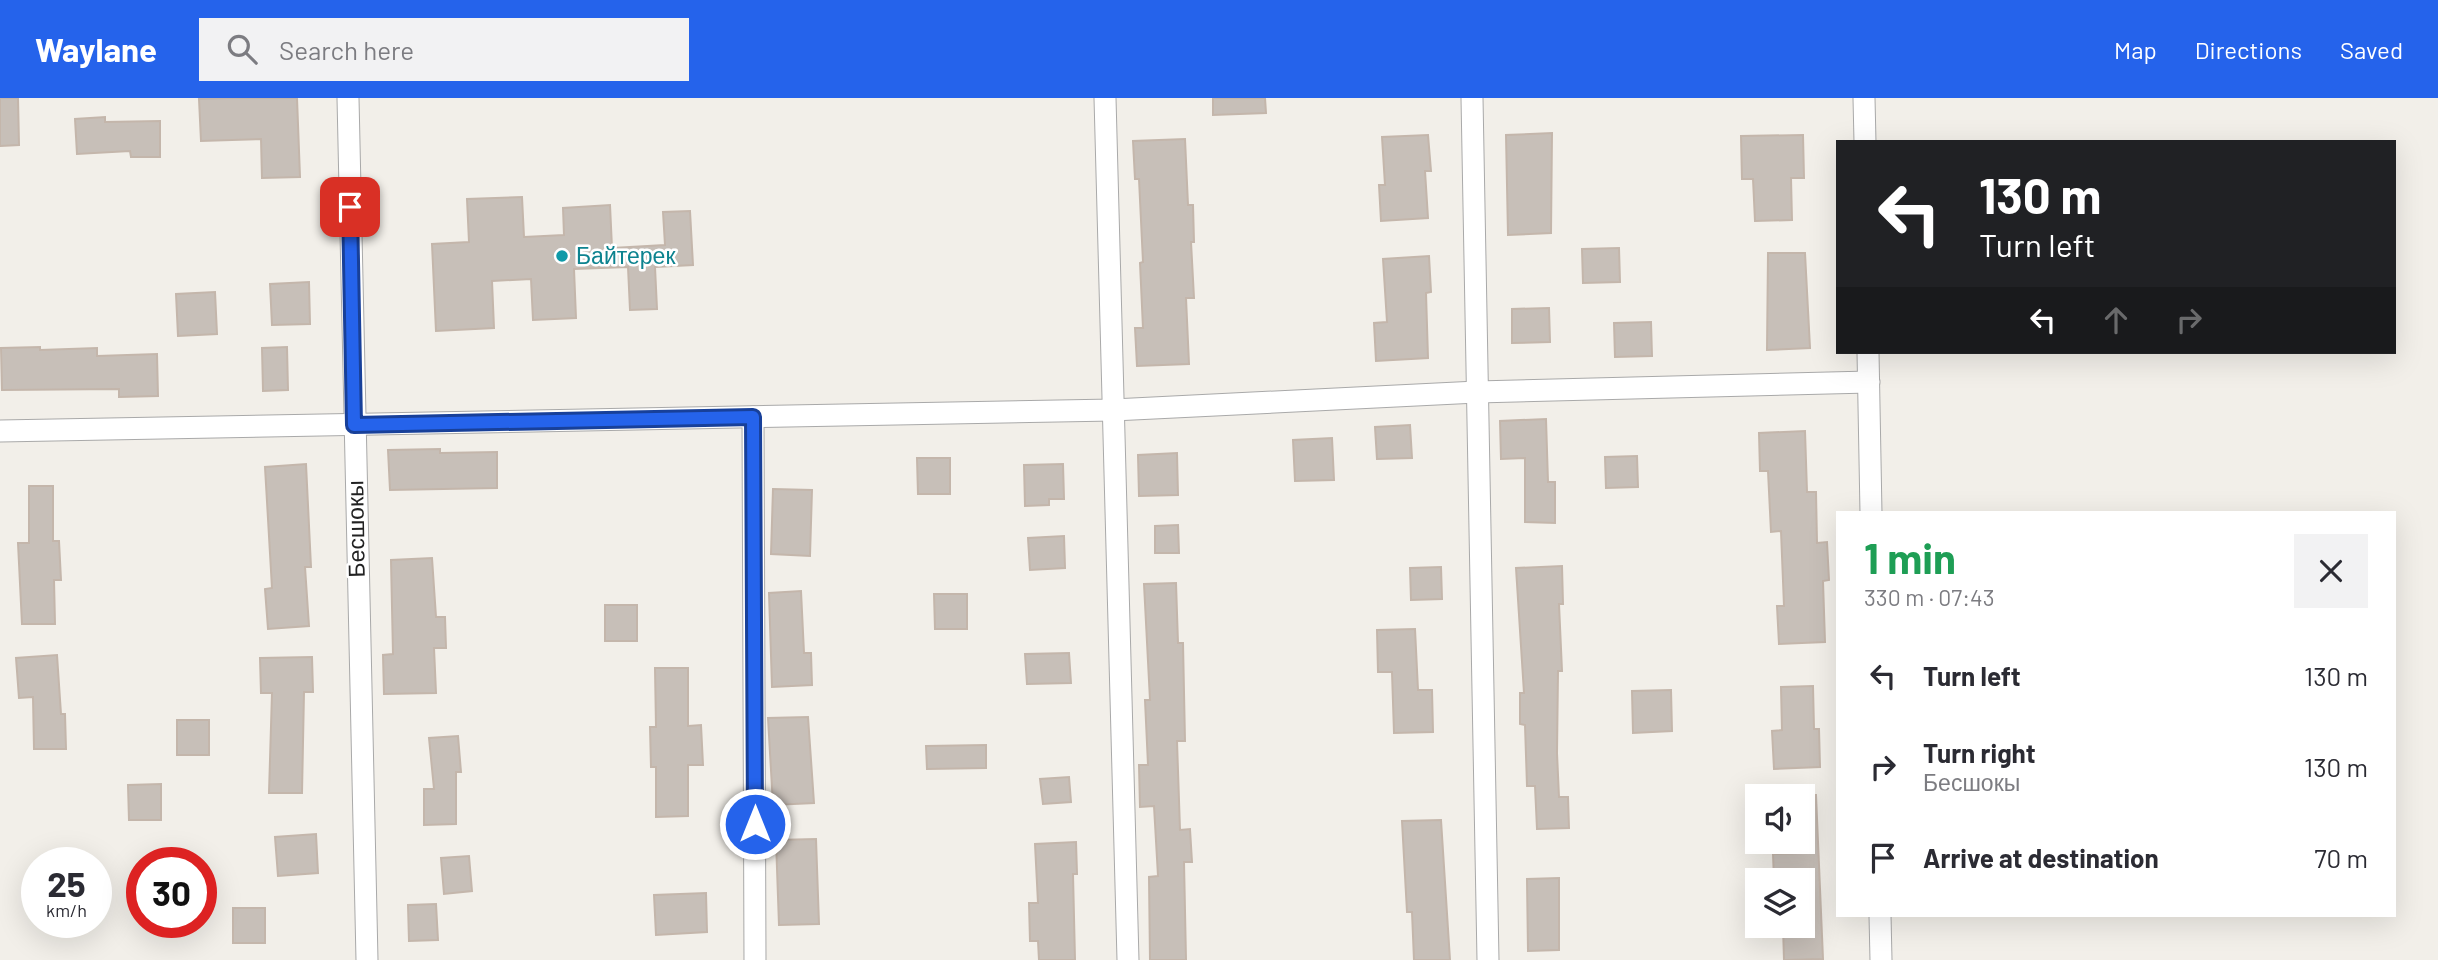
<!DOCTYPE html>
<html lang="en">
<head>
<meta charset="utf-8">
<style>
  :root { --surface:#fff; --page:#f2f2f3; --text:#2b2b33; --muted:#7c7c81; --accent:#2563eb }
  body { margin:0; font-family:Barlow,sans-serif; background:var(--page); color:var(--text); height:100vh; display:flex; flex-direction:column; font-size:26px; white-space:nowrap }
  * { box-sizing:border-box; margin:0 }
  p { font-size:23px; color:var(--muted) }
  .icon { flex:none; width:38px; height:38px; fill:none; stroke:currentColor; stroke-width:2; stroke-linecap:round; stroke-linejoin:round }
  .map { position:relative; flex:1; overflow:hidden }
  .side { position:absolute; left:1836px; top:413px; width:560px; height:406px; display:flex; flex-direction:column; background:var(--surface); border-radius:0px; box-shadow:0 7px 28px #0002 }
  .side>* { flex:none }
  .guide { position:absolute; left:1836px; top:42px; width:560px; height:214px; border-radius:0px; box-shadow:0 7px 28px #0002; background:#202124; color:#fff; overflow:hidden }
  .fabs { position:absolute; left:1745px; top:686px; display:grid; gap:14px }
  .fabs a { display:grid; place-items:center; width:70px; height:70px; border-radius:0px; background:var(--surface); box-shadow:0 7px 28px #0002; font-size:35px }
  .speed { position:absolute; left:21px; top:749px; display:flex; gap:14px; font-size:35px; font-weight:700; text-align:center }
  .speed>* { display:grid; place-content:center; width:91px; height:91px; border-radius:50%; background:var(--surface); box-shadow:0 7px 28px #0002; line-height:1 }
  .speed small { font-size:18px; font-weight:400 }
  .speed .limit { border:10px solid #d22; background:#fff; color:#111 }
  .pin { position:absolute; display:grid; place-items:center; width:60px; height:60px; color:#fff; margin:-30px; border-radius:14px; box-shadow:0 4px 10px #0006 }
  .me { position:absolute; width:77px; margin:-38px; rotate:0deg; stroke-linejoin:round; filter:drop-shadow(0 0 5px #0008) }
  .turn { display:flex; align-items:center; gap:24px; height:147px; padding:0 28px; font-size:32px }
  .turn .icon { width:91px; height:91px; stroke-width:2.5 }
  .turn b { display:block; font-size:49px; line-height:60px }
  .lanes { display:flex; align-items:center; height:66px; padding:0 28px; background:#0003; justify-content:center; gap:35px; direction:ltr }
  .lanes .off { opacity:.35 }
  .round { display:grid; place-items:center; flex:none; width:74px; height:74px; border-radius:0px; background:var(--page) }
  .summary { display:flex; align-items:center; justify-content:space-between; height:119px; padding:0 28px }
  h1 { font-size:42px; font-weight:700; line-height:52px; color:#1e9e55 }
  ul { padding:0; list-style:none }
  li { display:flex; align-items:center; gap:21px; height:91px; padding:0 28px }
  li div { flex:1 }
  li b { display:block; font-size:26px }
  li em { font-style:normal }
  header { display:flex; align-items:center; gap:42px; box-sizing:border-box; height:98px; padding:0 35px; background:var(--accent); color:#fff }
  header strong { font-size:33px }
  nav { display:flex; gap:38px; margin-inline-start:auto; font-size:24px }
  .search { width:490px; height:63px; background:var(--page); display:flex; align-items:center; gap:18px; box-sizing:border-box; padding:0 24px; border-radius:0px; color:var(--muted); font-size:26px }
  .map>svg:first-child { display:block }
</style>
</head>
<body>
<header>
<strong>Waylane</strong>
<div class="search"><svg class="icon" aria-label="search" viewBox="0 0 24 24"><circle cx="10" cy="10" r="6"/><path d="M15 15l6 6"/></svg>Search here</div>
<nav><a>Map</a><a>Directions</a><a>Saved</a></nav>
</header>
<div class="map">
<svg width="2438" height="862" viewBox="0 0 2438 862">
  <rect width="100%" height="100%" fill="#f2efe9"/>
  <!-- building -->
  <g fill="#c7bfb8" stroke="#c4b6ab" stroke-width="2">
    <polygon points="0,0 18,0 19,47 0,48"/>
    <polygon points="231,0 297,0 300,79 262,80 261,41 201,43 199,1"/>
    <polygon points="1213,0 1265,0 1266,15 1213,17"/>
    <polygon points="105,19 105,24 160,23 160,59 131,59 130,53 77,56 75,21"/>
    <polygon points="1552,35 1551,135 1508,137 1506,37"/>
    <polygon points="1428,37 1431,73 1425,73 1428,120 1381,123 1379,87 1385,87 1382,39"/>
    <polygon points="1803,37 1804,80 1791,80 1792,122 1755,123 1753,81 1742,81 1741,38"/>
    <polygon points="1185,41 1188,107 1193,107 1194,144 1191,144 1194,200 1186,200 1189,266 1137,268 1135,230 1143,230 1140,165 1143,164 1139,81 1135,81 1133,43"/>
    <polygon points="522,99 524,139 564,137 563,110 610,107 612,150 665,147 663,114 690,113 693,167 655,169 657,211 630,212 628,169 574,171 576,220 533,222 531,181 492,183 494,230 436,233 432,146 469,144 467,101"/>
    <polygon points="1619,150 1620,184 1583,185 1582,151"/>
    <polygon points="1768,155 1805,155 1810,250 1767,252"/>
    <polygon points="1429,158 1431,194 1426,195 1428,260 1376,263 1374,225 1387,224 1383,161"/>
    <polygon points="309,184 310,226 272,227 270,186"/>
    <polygon points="215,194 217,236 178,238 176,196"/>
    <polygon points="1549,210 1550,244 1512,245 1512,211"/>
    <polygon points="1651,224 1652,258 1615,259 1614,225"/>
    <polygon points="40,249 40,252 97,250 97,258 157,256 158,298 119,299 119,291 2,292 1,250"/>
    <polygon points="287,249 288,292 263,293 262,250"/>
    <polygon points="1546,321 1548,384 1555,384 1555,425 1525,424 1525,360 1501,361 1500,323"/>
    <polygon points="1410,327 1412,360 1377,361 1375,329"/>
    <polygon points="1805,333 1807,394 1816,394 1817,445 1827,444 1829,482 1823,483 1825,544 1779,546 1777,508 1784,508 1781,433 1771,434 1768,373 1760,373 1759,335"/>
    <polygon points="1332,340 1334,382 1295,383 1293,342"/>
    <polygon points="440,351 440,355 497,354 497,390 390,392 388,352"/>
    <polygon points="1177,355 1178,397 1139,398 1138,357"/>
    <polygon points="1637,358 1638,389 1606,390 1605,359"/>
    <polygon points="917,360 950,360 950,396 918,396"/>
    <polygon points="306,366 311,469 305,469 309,528 268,531 265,491 272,490 265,369"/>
    <polygon points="1063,366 1064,401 1049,401 1049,407 1025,408 1024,367"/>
    <polygon points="29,388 53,388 53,443 59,443 61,482 54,482 55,526 22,526 18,445 29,445"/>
    <polygon points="773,391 812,392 810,458 771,456"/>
    <polygon points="1178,427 1179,455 1155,455 1155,428"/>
    <polygon points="1064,438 1065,470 1030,472 1028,440"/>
    <polygon points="432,460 436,519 445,519 446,550 434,550 436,595 384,596 383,557 393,556 391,462"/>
    <polygon points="1562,468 1563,506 1559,506 1562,573 1558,573 1557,655 1559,699 1568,699 1569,730 1537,731 1535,688 1527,688 1525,627 1520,626 1520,595 1524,595 1516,470"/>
    <polygon points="1441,469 1442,501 1411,502 1410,470"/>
    <polygon points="1176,485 1178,545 1183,545 1185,643 1177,643 1180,732 1190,731 1192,764 1184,764 1186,862 1150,862 1149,779 1158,778 1154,708 1140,709 1139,667 1148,667 1145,602 1150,602 1144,486"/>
    <polygon points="801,493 804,555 811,555 812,587 772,589 769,495"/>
    <polygon points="934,496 967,496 967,531 935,531"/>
    <rect x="605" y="507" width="32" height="36"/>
    <polygon points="1415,531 1418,592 1432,592 1433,634 1394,635 1392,574 1378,574 1377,532"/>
    <polygon points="1069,555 1071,585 1027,586 1025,556"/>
    <polygon points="57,557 61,616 65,616 66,651 34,651 33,599 19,600 16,560"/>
    <polygon points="312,559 313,594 304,594 302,695 269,695 272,595 261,595 260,560"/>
    <polygon points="655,570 688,570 688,628 701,627 703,667 688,667 688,718 656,719 656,669 651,669 650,629 656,629"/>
    <polygon points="1813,588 1814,631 1819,631 1820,669 1774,671 1772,633 1782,632 1781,589"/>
    <polygon points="1671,592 1672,633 1633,635 1632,593"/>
    <polygon points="808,619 814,705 773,707 768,620"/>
    <rect x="177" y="622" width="32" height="35"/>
    <polygon points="458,638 461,674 456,674 456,726 424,727 424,691 434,691 429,640"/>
    <polygon points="986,647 986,670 927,671 926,648"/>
    <polygon points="1069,679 1071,704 1043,706 1040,681"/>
    <polygon points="161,686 161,722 129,722 128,687"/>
    <polygon points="1802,697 1816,697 1823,861 1784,862 1783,828 1802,828 1802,782 1774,782 1773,756 1802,755"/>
    <polygon points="1441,722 1450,862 1414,862 1412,814 1407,814 1402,723"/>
    <polygon points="316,736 318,775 278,778 275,739"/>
    <polygon points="816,741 819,826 779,827 776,742"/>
    <polygon points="1076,744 1077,776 1073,776 1075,862 1039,862 1038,843 1030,843 1029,805 1038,805 1035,746"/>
    <polygon points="469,758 472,793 444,796 441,760"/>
    <polygon points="1559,780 1559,852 1528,853 1527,781"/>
    <polygon points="706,795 707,834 656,837 654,797"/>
    <polygon points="436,806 438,842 409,843 408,807"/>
    <rect x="233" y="810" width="32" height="35"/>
  </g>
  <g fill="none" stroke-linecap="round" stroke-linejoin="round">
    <defs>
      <g id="minor">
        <polyline points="348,0 367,862"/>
        <polyline points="1105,0 1128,862"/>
        <polyline points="1472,0 1488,862"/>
        <polyline points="1864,0 1865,44"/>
        <polyline points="1868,254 1871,415"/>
        <polyline points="753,319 755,862"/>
        <polyline points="0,333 1113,312 1477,294 1869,284"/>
        <polyline points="1880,817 1881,862"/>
      </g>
    </defs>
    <!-- minor casing -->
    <use href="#minor" stroke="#a9a9a9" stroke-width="23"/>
    <!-- minor -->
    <use href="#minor" stroke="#fff" stroke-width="21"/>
  </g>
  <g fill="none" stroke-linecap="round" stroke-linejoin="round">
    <defs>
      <polyline id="route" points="350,109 354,327 753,319 755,726"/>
    </defs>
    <!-- route casing -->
    <use href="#route" stroke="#184099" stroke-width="18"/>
    <!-- route -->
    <use href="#route" stroke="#2563eb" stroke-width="12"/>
  </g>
  <!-- markers -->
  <circle fill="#0f9aa8" stroke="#fff" stroke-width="2.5" cx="562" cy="158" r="7"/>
  <g text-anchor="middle" stroke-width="5" stroke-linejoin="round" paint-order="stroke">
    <!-- culture labels -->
    <g font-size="23" fill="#0d838f" stroke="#fff" text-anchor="start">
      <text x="576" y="166">Байтерек</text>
    </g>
    <!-- street labels -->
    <g font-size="23" fill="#222" stroke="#fff">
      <text transform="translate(356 431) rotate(-91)" y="8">Бесшокы</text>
    </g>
  </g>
</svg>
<div class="fabs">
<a><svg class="icon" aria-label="sound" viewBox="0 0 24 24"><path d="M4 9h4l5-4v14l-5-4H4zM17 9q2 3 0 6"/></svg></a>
<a><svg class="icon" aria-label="layers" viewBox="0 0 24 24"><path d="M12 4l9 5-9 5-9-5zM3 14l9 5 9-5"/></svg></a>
</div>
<div class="speed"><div>25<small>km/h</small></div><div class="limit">30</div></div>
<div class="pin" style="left:350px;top:109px;background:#d93025"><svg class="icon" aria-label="arrive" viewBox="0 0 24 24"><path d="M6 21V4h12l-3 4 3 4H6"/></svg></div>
<svg class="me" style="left:755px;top:726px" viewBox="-20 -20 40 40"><circle r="17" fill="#2563eb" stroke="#fff" stroke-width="3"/><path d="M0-11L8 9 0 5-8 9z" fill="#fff"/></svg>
<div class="guide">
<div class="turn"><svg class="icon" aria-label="left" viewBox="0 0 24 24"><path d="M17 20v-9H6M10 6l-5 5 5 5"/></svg><div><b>130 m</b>Turn left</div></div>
<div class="lanes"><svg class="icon" aria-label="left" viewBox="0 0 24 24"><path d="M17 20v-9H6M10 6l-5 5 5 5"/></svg><svg class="icon off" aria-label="ahead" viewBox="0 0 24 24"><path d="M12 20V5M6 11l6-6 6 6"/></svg><svg class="icon off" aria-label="right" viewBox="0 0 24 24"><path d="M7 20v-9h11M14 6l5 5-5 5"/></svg></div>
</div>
<section class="side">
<div class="summary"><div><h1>1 min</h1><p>330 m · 07:43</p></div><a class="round"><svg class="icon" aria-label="close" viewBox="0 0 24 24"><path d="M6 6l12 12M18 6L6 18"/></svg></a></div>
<ul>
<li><svg class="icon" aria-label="left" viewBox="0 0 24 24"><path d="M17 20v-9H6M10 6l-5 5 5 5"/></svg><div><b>Turn left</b></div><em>130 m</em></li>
<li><svg class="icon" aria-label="right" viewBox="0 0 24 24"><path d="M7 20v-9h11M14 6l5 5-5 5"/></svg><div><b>Turn right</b><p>Бесшокы</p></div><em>130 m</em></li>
<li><svg class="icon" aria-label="arrive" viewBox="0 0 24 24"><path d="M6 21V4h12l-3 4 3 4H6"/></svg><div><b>Arrive at destination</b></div><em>70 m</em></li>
</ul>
</section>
</div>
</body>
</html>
